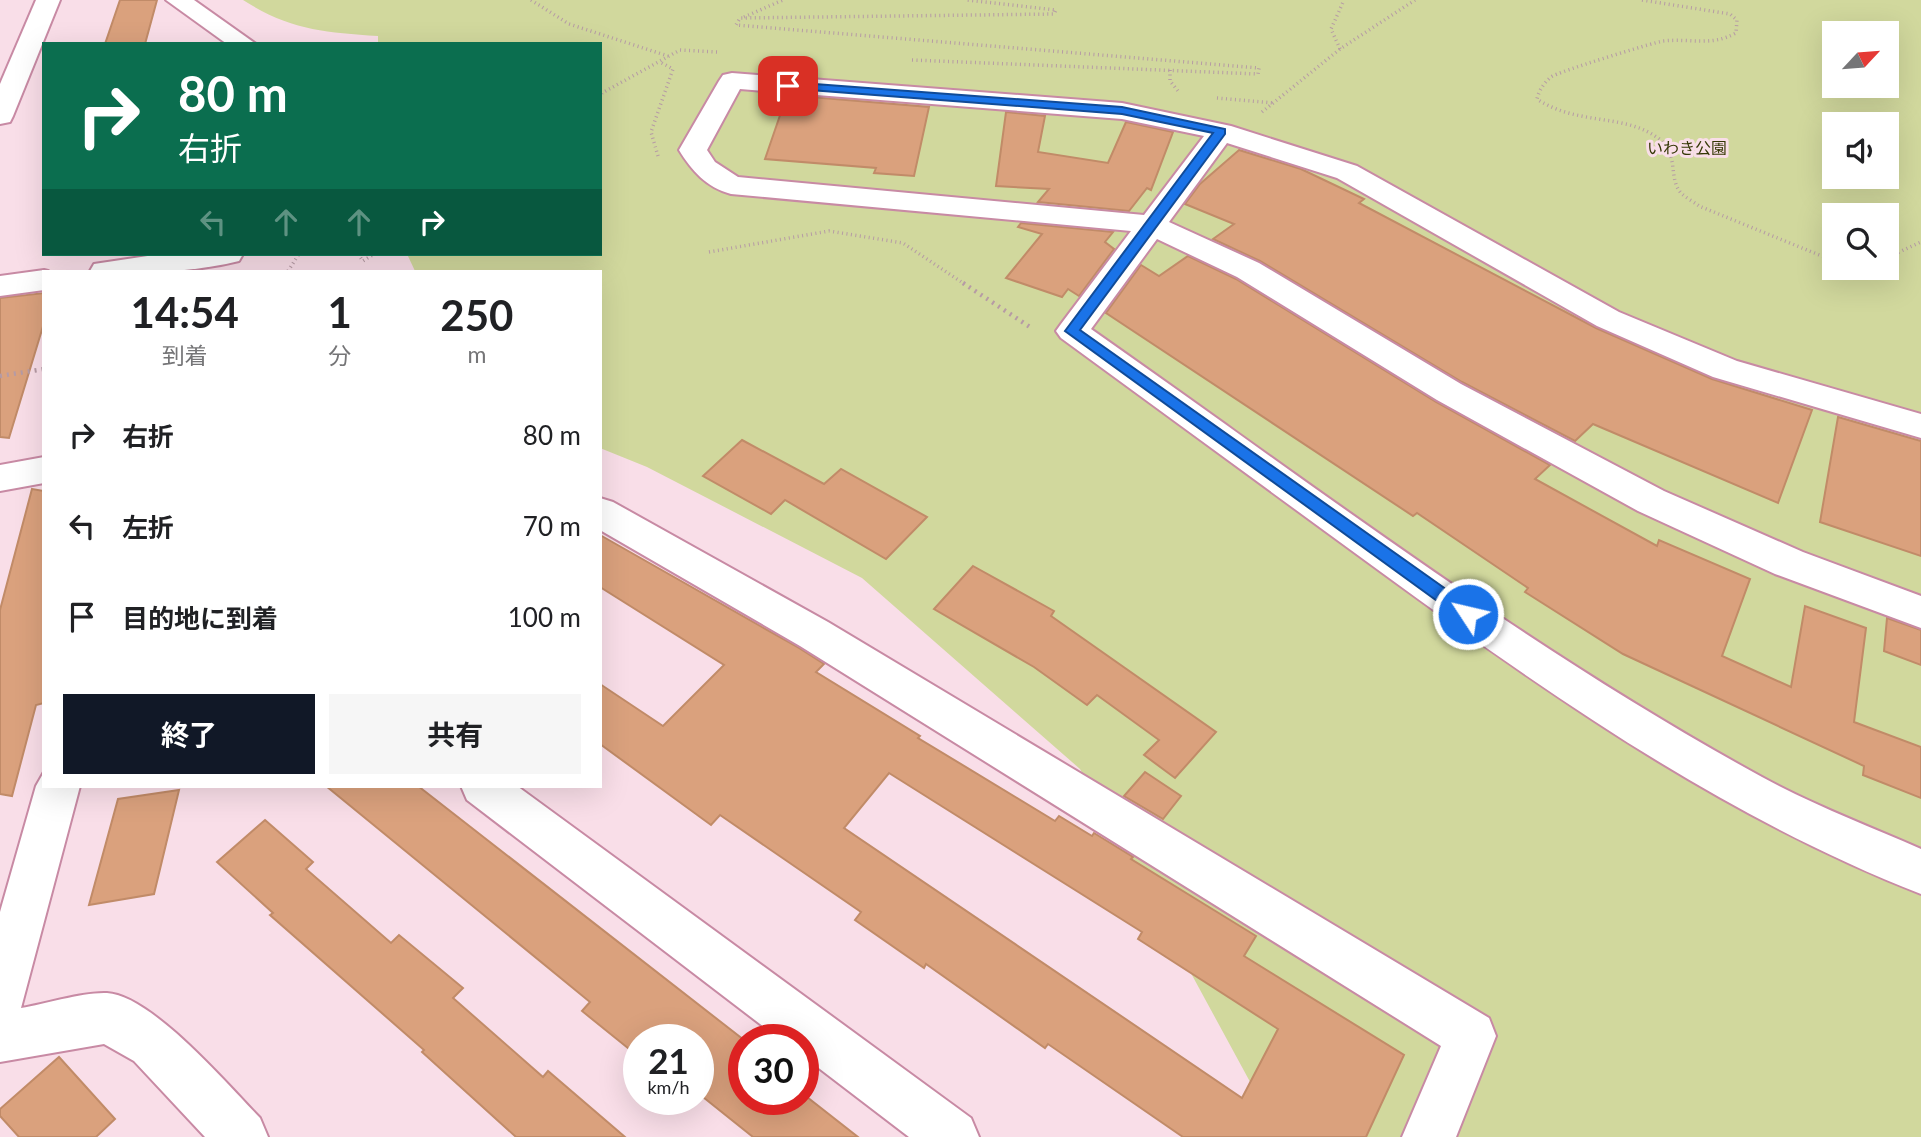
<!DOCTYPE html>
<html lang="ja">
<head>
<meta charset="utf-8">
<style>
  :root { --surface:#fff; --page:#f6f6f6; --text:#202124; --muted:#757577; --accent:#111827 }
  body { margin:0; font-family:Lato,"Noto Sans JP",sans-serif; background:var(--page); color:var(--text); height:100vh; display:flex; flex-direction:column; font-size:26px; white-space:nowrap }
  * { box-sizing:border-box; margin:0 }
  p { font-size:23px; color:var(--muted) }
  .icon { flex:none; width:38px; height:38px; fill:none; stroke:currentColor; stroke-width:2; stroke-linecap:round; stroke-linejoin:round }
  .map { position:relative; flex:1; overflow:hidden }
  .details { position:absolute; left:42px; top:270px; width:560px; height:518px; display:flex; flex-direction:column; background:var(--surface); border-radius:0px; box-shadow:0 7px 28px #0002 }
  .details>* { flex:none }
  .top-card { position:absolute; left:42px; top:42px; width:560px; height:214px; border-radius:0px; box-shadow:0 7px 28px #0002; background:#0b6e4f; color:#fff; overflow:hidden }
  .needle { width:46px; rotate:64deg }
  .buttons { position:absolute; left:1822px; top:21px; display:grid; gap:14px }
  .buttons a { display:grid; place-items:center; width:77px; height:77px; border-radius:0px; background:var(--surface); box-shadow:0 7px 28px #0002; font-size:35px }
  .speed { position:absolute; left:623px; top:1024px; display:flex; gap:14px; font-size:35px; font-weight:700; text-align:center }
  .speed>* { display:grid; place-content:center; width:91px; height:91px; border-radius:50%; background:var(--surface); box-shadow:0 7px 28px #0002; line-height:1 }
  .speed small { font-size:18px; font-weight:400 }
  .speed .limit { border:10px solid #d22; background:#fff; color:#111 }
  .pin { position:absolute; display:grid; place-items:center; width:60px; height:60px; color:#fff; margin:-30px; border-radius:14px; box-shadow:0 4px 10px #0006 }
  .me { position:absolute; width:77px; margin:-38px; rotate:305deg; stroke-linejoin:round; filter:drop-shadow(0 0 5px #0008) }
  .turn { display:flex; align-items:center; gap:24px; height:147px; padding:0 21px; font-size:32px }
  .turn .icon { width:91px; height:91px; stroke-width:2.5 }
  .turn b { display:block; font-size:49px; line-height:60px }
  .lanes { display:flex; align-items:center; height:66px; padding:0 21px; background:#0003; justify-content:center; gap:35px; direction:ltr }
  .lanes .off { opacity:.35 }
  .eta { display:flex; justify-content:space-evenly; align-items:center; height:119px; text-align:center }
  .eta b { font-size:42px; font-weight:700; line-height:49px }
  .action { display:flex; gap:14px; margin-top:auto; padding:14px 21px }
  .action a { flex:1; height:80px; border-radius:0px; background:var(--accent); color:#fff; font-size:28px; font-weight:700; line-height:80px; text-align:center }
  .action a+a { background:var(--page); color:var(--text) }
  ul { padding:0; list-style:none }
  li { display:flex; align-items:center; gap:21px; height:91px; padding:0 21px }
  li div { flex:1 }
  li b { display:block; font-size:26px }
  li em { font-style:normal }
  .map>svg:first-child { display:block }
</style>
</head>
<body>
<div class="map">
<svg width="1921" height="1137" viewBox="0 0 1921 1137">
  <rect width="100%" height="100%" fill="#f9dee8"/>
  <!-- green -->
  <path fill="#d1d89d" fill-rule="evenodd" d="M 243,0 L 1921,0 L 1921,1137 L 1280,1137 L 1080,769 L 862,578 L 647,467 L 600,448 L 600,271 L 415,271 L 407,254 L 600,254 L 600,44 L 378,44 L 378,36 C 323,32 290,30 243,0 ZM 1834,33 L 1886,33 L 1886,86 L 1834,86 ZM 1834,124 L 1886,124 L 1886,177 L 1834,177 ZM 1834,215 L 1886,215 L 1886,268 L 1834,268 Z"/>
  <!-- building -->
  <g fill="#daa17d" stroke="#c18b68" stroke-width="2" fill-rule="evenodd">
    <polygon points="120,0 157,0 145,44 105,44"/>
    <polygon points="787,95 929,107 914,176 874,173 876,168 765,159"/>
    <polygon points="1006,112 1045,116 1038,152 1108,163 1126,122 1173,132 1151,190 1147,188 1129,211 1038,202 1049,189 996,186"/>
    <polygon points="1239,150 1301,169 1364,199 1359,203 1596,328 1712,379 1812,410 1778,503 1593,424 1575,441 1462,382 1260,261 1213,239 1234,224 1185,204 1200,184"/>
    <polygon points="1021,223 1113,232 1105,242 1114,249 1079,296 1068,289 1062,297 1006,278 1042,234 1018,227"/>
    <polygon points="1188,256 1236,279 1436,402 1550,465 1535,479 1657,546 1659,540 1750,579 1722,656 1791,687 1805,606 1866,628 1854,722 1921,747 1921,798 1863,775 1864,766 1623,654 1525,592 1528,588 1417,513 1413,516 1106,313 1141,265 1159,276"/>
    <polygon points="44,293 44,323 9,438 0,437 0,298"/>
    <polygon points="1838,417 1921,441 1921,556 1820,522"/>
    <polygon points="742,440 824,484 841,469 927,517 886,559 785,500 771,514 703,476"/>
    <polygon points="32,489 44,491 44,703 36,705 12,796 0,794 0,610"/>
    <path d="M 600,535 L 799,648 L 824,664 L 816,672 L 920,736 L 918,738 L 1055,821 L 1059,816 L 1092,836 L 1094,833 L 1133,857 L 1131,859 L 1256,936 L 1244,956 L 1404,1055 L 1366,1137 L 1183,1137 L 1048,1044 L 1045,1048 L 926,964 L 924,968 L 855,920 L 861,912 L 720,815 L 711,825 L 600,744 L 600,684 L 663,726 L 724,665 L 600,587 ZM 889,773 L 1142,932 L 1138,939 L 1278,1029 L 1242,1098 L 844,828 Z"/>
    <polygon points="973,566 1054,611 1051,616 1216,732 1175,778 1144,755 1159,740 1097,695 1087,705 1034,667 934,609"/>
    <polygon points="1887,618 1921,630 1921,665 1884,651"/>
    <polygon points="1145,772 1181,796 1163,819 1124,796"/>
    <polygon points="326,786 418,786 744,1040 744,1099 803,1099 803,1085 811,1091 807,1097 858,1137 753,1137 698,1093 698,1040 639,1040 639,1057 582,1011 590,1002"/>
    <polygon points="179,790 154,894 89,905 118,799"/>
    <polygon points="265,820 313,862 306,869 391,943 399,935 463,988 453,998 543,1077 548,1071 625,1137 516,1137 422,1052 424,1050 270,915 273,913 217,862"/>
    <polygon points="59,1057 115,1119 96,1137 19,1137 0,1116 0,1109"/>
  </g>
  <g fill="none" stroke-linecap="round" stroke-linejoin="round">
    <defs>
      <g id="minor">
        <polygon points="36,0 60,0 13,116 10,122 0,124 0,84"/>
        <polygon points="166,0 194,0 256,44 227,44"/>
        <path d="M 732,73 L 1122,103 L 1231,126 L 1357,166 L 1619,312 L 1737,361 L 1921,414 L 1921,438 L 1713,377 L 1597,326 L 1337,178 L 1227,143 L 1169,222 L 1259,263 L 1461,384 L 1664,491 L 1803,552 L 1921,596 L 1921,628 L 1775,574 L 1638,511 L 1437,400 L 1237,277 L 1157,239 L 1091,329 C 1311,483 1526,648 1762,777 C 1813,805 1869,826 1921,849 L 1921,894 C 1724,817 1551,696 1381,572 C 1274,494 1168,416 1061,338 L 1056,331 L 1061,324 L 1131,231 L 731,194 C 706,187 692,171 679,150 L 719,81 L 723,75 ZM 740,89 L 1122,119 L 1204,136 L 1144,215 L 738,177 L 715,162 L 707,150 Z"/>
        <path d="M 161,254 L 243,254 L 239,261 C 191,273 139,273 90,271 L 94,264 Z"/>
        <polygon points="44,270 48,271 44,271 44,290 0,296 0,276"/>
        <polygon points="44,457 44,483 0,491 0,465"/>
        <polygon points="600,498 613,502 828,622 1489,1018 1496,1036 1456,1137 1402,1137 1441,1046 800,646 600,530"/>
        <path d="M 44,772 L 44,786 L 80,786 L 21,1008 C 46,1004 82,992 107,993 C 151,995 229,1086 260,1118 L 268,1137 L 205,1137 L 134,1061 L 104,1044 L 0,1062 L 0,912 L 36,786 Z"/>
        <polygon points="461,786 517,786 971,1118 979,1137 909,1137 803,1056 803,1040 781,1040 467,800"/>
      </g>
    </defs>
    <!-- minor casing -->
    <use href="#minor" stroke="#c88aa4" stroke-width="4"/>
    <!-- path-far1 -->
    <g stroke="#b69ba5" stroke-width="3.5" stroke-dasharray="1 3.5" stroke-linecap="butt">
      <polyline points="531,0 569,24 668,56"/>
      <path d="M 1642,0 L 1730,14 L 1737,20 L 1736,33 C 1710,47 1691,38 1663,41 C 1652,43 1557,72 1551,77 C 1544,83 1539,90 1537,99 C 1576,125 1622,114 1655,136 C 1681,152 1667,177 1681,193 C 1686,198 1694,202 1699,206 L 1834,261"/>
      <polyline points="744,17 783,0"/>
      <polyline points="1340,49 1331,29 1344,0"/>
      <polyline points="912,60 1258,74 1259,68 736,25 740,18 1054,14 1056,10 967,0"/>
      <polyline points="1170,70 1170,81 1178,91"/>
      <polyline points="600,98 602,93 680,50 718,52"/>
      <polyline points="1217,98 1274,103"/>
      <polyline points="1262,112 1340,49 1415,0"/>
      <polyline points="658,156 651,132 673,69 660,62"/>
      <polyline points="709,252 829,231 903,243 966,285"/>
      <polyline points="358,254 363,261 374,254"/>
      <polyline points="1886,258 1921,242"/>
      <polyline points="288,271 299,254"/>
    </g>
    <!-- path -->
    <g stroke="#b69ba5" stroke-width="4.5" stroke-dasharray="2 5" stroke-linecap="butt">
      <polyline points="963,283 1033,329"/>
      <polyline points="0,376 44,369"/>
    </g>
    <!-- minor -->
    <use href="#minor" fill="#fff" fill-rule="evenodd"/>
  </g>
  <!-- route -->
  <polygon fill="#1a73e8" stroke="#114b97" stroke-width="2" points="788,82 1122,107 1225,129 1225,134 1080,330 1474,609 1474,619 1462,619 1065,331 1213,133 1122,114 784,88 782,86"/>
  <g text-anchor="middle" stroke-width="6" stroke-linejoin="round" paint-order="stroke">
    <!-- far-park labels -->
    <g font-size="16" fill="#343704" stroke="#f9dee8">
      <text x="1687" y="154">いわき公園</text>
    </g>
  </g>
</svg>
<div class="buttons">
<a><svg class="needle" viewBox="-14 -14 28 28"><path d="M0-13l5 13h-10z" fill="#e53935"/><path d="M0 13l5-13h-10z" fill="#757577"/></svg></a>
<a><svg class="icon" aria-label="sound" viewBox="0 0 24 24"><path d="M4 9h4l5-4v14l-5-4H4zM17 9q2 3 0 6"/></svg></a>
<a><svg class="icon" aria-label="search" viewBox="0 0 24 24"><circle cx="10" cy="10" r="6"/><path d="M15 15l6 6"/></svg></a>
</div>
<div class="speed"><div>21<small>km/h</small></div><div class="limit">30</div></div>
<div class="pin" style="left:788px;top:86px;background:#d93025"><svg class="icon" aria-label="arrive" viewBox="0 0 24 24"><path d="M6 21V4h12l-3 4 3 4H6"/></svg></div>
<svg class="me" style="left:1468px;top:614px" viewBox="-20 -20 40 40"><circle r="17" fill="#1a73e8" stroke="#fff" stroke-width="3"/><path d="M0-11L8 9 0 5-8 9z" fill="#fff"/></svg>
<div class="top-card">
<div class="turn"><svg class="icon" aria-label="right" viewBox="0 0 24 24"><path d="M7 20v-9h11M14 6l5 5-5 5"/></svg><div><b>80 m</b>右折</div></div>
<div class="lanes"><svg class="icon off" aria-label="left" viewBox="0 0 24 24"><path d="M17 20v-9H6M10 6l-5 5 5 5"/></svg><svg class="icon off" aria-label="ahead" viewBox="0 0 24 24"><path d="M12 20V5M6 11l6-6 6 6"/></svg><svg class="icon off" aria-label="ahead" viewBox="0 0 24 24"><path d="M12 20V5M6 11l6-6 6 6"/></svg><svg class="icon" aria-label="right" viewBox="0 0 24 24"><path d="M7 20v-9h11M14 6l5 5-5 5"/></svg></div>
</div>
<section class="details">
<div class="eta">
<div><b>14:54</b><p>到着</p></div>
<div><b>1</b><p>分</p></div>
<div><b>250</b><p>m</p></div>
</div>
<ul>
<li><svg class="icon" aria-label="right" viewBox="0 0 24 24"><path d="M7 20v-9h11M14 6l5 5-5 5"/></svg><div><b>右折</b></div><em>80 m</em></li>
<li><svg class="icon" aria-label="left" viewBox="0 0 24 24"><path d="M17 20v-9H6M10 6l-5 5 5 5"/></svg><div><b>左折</b></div><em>70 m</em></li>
<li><svg class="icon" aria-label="arrive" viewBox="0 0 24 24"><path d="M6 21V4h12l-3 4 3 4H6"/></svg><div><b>目的地に到着</b></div><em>100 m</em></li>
</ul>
<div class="action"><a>終了</a><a>共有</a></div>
</section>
</div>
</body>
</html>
